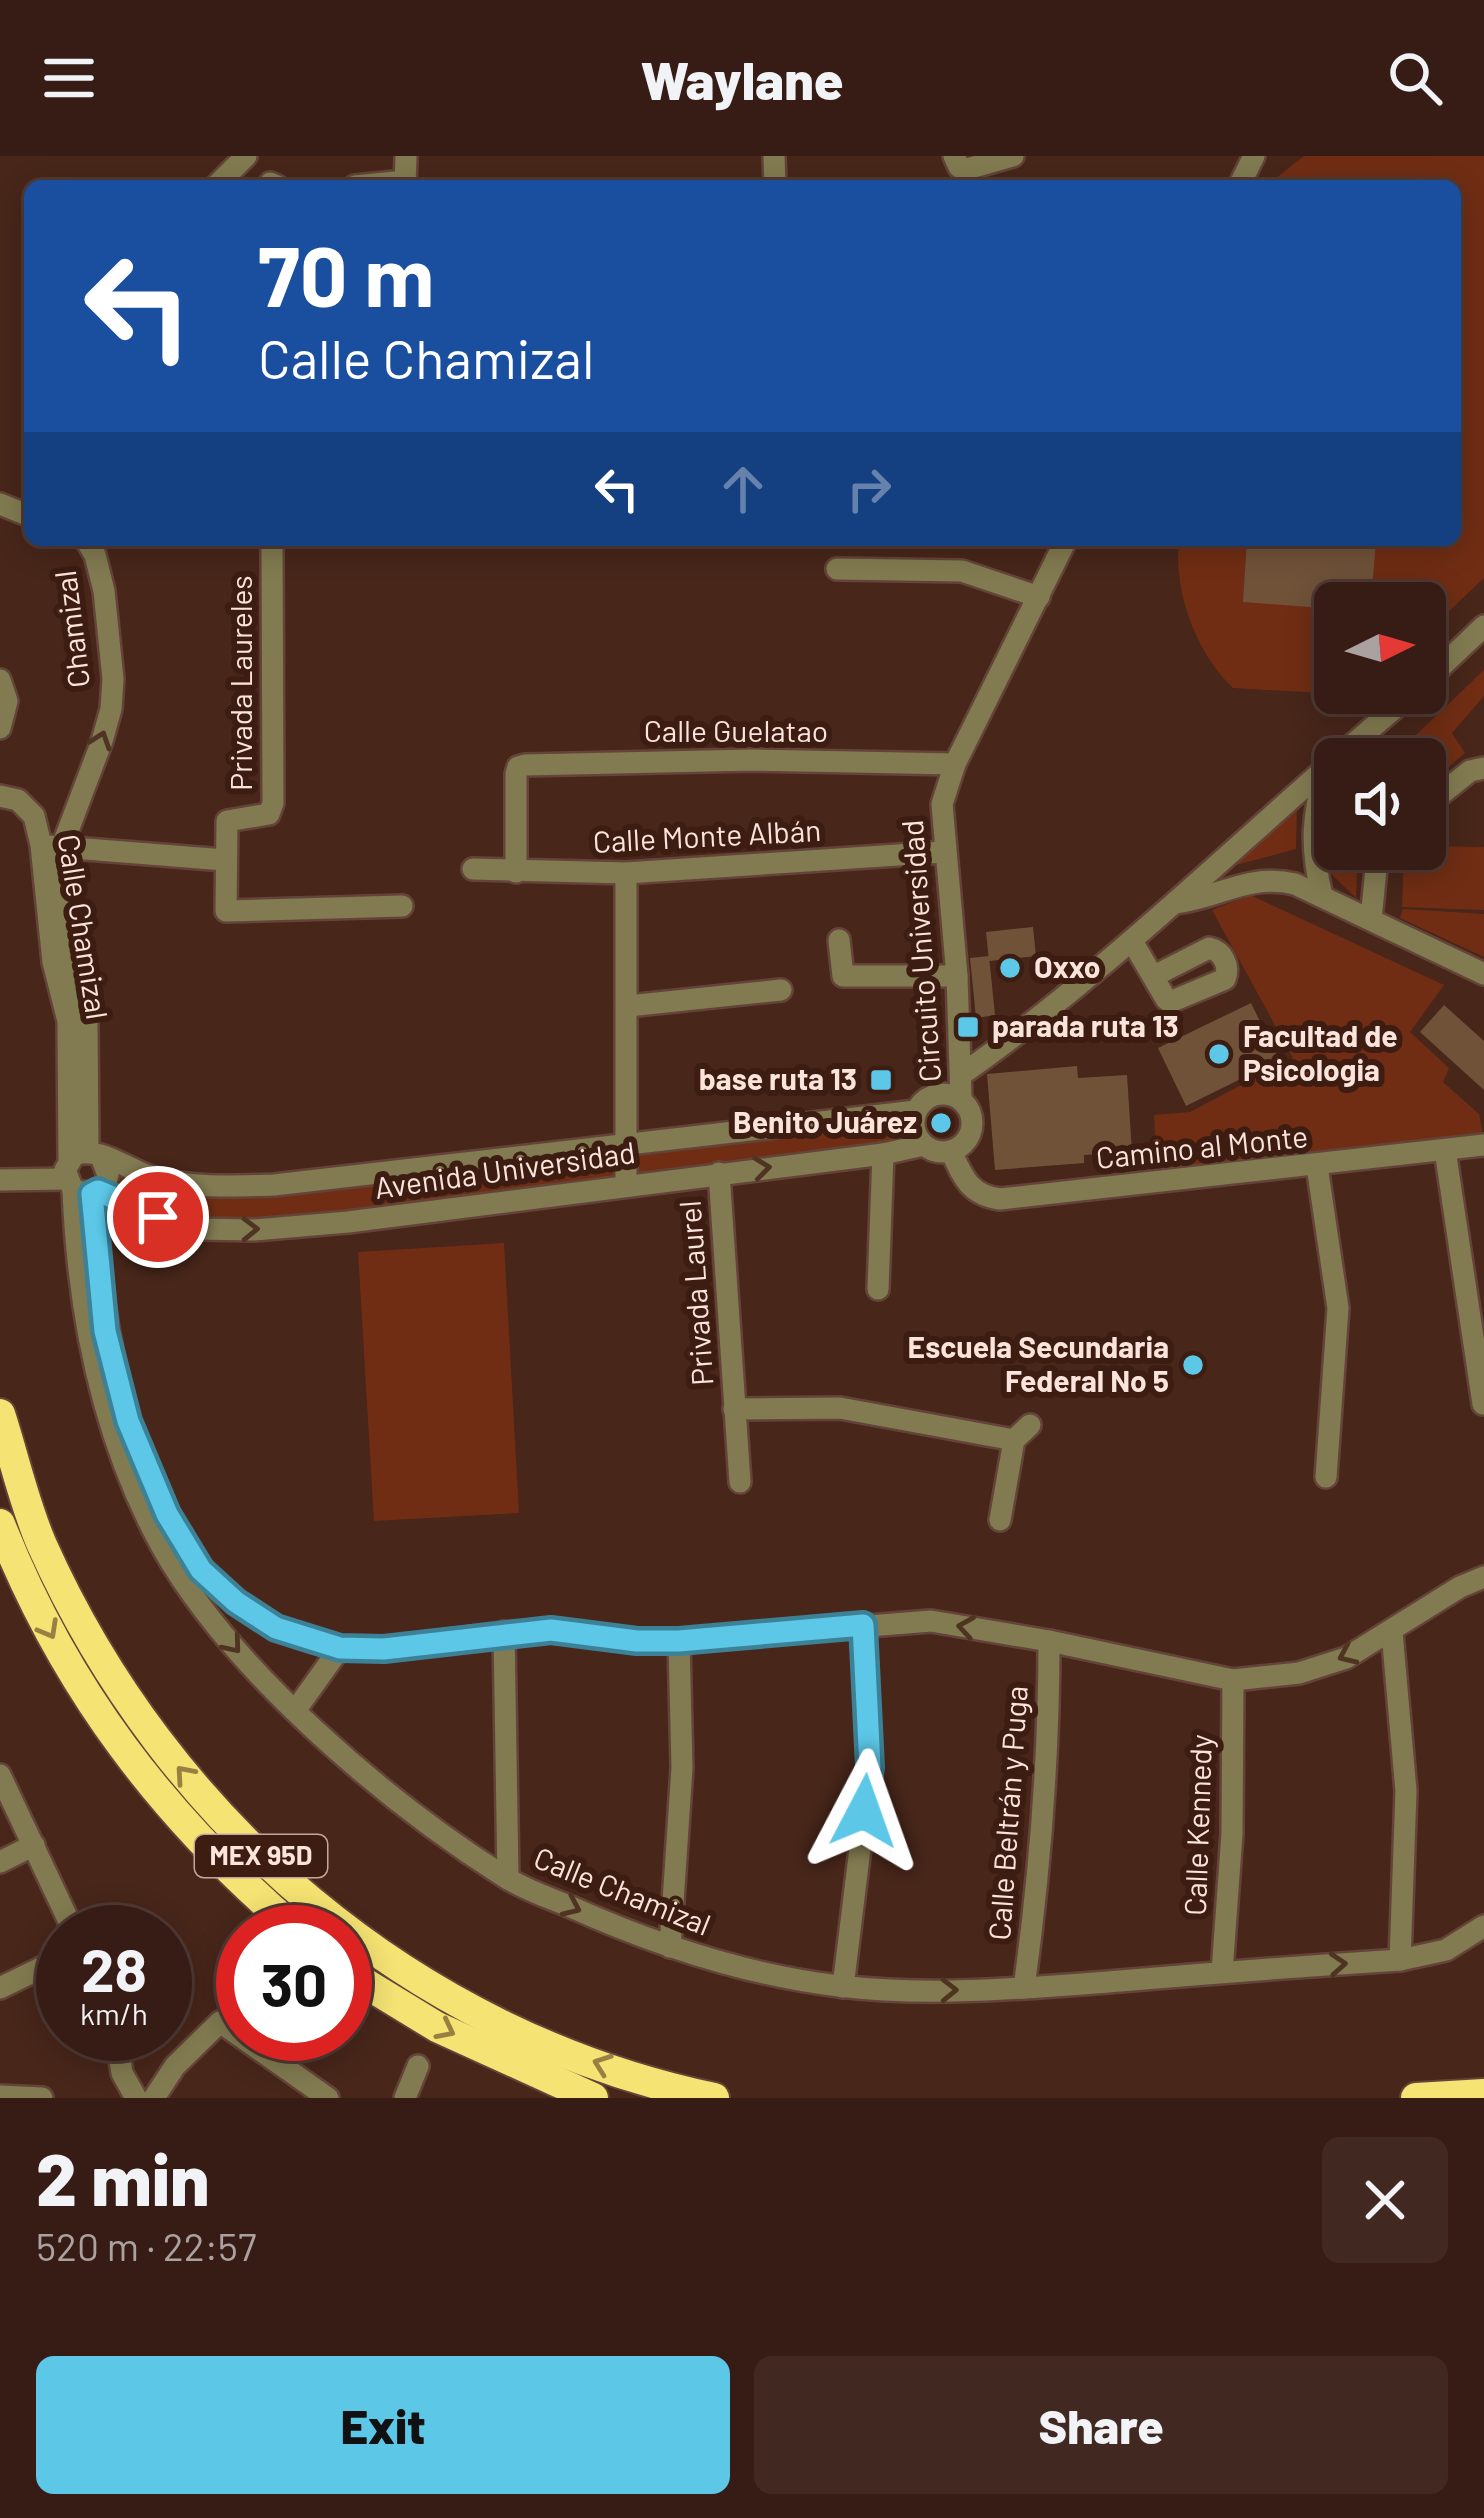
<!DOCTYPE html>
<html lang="en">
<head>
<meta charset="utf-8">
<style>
  :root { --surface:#361c14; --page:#412922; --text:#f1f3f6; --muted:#aaa1a0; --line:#503a34; --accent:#5cc7e7 }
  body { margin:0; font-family:Barlow,sans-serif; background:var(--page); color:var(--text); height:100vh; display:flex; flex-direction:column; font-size:45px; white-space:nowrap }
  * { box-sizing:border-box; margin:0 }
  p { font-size:39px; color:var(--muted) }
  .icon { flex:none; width:66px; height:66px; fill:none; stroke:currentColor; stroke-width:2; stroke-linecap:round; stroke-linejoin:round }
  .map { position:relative; height:1942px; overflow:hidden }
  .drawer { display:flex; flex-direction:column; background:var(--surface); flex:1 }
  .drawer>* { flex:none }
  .guide { position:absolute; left:24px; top:24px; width:1437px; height:366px; border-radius:18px; box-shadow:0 6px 30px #0003,0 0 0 3px var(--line); background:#1a4fa0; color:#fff; overflow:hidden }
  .needle { width:78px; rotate:85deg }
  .fabs { position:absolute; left:1314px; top:426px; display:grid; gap:24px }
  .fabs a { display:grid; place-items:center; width:132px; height:132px; border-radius:18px; background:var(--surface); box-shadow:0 6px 30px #0003,0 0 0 3px var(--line); font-size:60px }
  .speed { position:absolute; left:36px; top:1749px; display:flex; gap:24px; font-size:60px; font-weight:700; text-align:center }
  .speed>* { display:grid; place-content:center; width:156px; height:156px; border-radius:50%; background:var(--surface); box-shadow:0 6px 30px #0003,0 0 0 3px var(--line); line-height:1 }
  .speed small { font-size:30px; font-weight:400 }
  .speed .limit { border:18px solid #d22; background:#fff; color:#111 }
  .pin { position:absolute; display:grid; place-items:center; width:102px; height:102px; color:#fff; margin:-51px; border:6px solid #fff; border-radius:50%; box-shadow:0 3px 12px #0007 }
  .me { position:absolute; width:132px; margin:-66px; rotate:4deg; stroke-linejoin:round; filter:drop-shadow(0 0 9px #0008) }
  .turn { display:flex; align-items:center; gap:42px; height:252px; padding:0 36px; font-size:54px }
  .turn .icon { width:156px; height:156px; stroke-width:2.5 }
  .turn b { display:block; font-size:84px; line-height:102px }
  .lanes { display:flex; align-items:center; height:114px; padding:0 36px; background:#0003; justify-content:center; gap:60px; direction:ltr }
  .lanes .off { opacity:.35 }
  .round { display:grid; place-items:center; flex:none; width:126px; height:126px; border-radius:18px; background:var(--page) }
  .head { display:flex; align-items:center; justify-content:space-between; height:204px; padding:0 36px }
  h1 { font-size:72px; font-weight:800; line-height:90px }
  .cta { display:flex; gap:24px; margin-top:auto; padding:24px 36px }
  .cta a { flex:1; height:138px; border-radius:18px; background:var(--accent); color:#111; font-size:48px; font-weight:800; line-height:138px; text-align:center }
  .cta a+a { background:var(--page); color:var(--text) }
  header { display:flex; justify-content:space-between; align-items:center; height:156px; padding:0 36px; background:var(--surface); font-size:54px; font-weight:800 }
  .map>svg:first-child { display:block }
</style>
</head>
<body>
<header><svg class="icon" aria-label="menu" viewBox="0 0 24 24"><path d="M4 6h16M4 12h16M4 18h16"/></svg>Waylane<svg class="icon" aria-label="search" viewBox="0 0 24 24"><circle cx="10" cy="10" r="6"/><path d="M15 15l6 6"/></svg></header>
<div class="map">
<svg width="1484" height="1942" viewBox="0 0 1484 1942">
  <rect width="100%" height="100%" fill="#48261a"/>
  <!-- green -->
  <g fill="#702d14">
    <path d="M 1304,0 L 1484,0 L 1484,422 L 1425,478 L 1425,447 L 1335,447 L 1335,537 L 1364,537 L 1361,539 L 1233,532 C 1196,497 1173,435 1179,384 L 1455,384 L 1455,30 L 1266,30 Z"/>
    <polygon points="1484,514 1484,540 1452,577 1465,597 1425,631 1425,603 1391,603"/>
    <polygon points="1335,639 1335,693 1358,693 1356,742 1325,712 1331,643"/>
    <polygon points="1297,649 1296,693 1232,710"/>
    <polygon points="1425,690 1484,691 1484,754 1402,751 1404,693 1425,693"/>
    <polygon points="1250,739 1444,829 1410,876 1449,912 1443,926 1479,958 1484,984 1157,1015 1154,959 1190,956 1293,902 1212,754"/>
    <polygon points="1403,753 1484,758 1484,801 1400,762"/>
    <polygon points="906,961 909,986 636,1019 637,994"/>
    <polygon points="620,995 618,1025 277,1067 194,1066 112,1034 119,1015 193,1037"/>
    <polygon points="504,1087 519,1357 374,1365 358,1096"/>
  </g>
  <!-- building -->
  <g fill="#705239">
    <polygon points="1247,384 1376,384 1371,447 1335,447 1335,453 1243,446"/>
    <polygon points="1033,771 1036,800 989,805 986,776"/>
    <polygon points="989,800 995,859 976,862 970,802"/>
    <polygon points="1251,847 1279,904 1186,950 1158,892"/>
    <polygon points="1444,849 1484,885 1484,934 1420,876"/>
    <polygon points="1077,910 1078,922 1127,919 1132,996 1084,999 1084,1007 995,1014 987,918"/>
  </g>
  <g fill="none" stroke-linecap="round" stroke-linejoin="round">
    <defs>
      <g id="minor">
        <polyline points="774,0 775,30"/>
        <polyline points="954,0 959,11 967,13 1013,0"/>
        <polyline points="270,27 277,30"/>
        <polyline points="216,30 246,0"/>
        <polyline points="355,30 405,25"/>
        <polyline points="405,30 406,0"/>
        <polyline points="1239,30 1254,0"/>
        <polyline points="0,348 30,360"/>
        <polyline points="86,384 95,399 104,435 113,523 111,553 102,585 61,693 70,801 87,867 88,995"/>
        <polyline points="272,384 273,647 269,658 227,665 226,755 402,750"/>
        <polyline points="837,413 962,415 1039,441"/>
        <polyline points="0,524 7,545 0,572"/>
        <polyline points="1425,526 1484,470"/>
        <polyline points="0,640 18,644 34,660 41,689 53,806 68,865 69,1005"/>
        <polyline points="1425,651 1470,615 1484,612"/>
        <polyline points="48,690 225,704"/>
        <polyline points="473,713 626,717 943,696"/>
        <polyline points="516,716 516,618 518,611 525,609 752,604 955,608"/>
        <polyline points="626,717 626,1029"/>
        <path d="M 1322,740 C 1310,690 1312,660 1326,612"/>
        <path d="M 1175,747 C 1220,742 1247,717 1295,728 L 1484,818"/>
        <polyline points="1371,763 1378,693"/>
        <polyline points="839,784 843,820 957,820"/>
        <path d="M 1132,785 L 1166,843 L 1170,846 L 1225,823 C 1230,810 1223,795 1209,792 L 1154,820"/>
        <polyline points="628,850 781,834"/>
        <path d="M 961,919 C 1123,805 1261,663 1413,537"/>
        <circle cx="943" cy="967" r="29"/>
        <polyline points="961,943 957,820 942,648 955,608 1066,384"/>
        <polyline points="1445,994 1483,1248"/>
        <path d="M 951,995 C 963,1021 969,1039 1000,1043 L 1484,989"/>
        <path d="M 101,1001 L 108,1019 L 105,1028 L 92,1038 L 73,1034 L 65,1014 L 74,999 C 98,989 128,1014 152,1021 C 192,1033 233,1030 274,1029 L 916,955"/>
        <polyline points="1317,1010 1338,1152 1326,1321"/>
        <polyline points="719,1017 740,1326"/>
        <polyline points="0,1024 66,1023"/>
        <path d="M 73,1034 C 78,1157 102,1282 162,1391 C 231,1514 386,1646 505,1721 C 525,1734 550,1742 571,1751 C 656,1789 747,1819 839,1830 C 932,1841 1028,1832 1120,1825 C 1213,1817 1307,1810 1400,1804 L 1446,1794 L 1484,1770"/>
        <polyline points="98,1035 197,1073 254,1074 348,1066 883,998 924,989"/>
        <path d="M 92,1038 C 104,1200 142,1462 341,1492 C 398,1501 457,1479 514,1476 C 569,1473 623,1485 679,1485 L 931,1465 L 1049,1485 L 1233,1524 L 1299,1517 L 1346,1502 L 1460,1431 L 1484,1421"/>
        <polyline points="878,1133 883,998"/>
        <polyline points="734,1253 840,1252 1014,1284"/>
        <polyline points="1000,1364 1014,1284 1030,1269"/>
        <polyline points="504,1476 508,1723"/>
        <polyline points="1392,1476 1406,1635 1400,1804"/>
        <polyline points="295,1555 340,1492"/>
        <polyline points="0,1619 74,1776"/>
        <polyline points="0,1706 34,1689"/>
        <polyline points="670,1791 682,1612 679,1485"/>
        <polyline points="1222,1816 1232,1678 1233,1524"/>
        <polyline points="843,1831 870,1611 863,1469"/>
        <polyline points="0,1832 51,1807"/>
        <path d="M 1024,1832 C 1040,1716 1049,1602 1049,1485"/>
        <polyline points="220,1866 328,1942"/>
        <polyline points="116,1878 122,1917 136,1942"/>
        <polyline points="0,1940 42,1942"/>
        <polyline points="154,1942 175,1910 220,1866"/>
        <polyline points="405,1942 418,1910"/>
      </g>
      <g id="highway">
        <path d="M 0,1258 C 14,1301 24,1348 42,1389 C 166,1667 414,1879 714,1942"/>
        <path d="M 0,1368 C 65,1533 164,1662 298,1776"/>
        <polyline points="345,1815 437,1871 593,1942"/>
        <polyline points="1416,1942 1484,1938"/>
      </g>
    </defs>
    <!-- minor casing -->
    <use href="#minor" stroke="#644439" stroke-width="26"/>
    <!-- highway casing -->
    <use href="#highway" stroke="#644439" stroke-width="34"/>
    <!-- minor -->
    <use href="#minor" stroke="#827b51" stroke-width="21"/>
    <!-- highway -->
    <use href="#highway" stroke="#f5e373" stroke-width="30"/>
  </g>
  <!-- one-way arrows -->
  <defs><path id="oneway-chevron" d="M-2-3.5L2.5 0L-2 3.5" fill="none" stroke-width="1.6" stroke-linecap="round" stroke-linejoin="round" transform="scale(3)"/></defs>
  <g stroke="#4e3421">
    <use href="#oneway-chevron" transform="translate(101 584) rotate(-71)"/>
    <use href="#oneway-chevron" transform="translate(762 1012) rotate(-7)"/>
    <use href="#oneway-chevron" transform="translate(250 1073) rotate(-1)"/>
    <use href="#oneway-chevron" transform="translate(966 1471) rotate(-171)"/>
    <use href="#oneway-chevron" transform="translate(233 1489) rotate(50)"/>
    <use href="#oneway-chevron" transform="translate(1347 1499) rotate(156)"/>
    <use href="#oneway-chevron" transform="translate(572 1751) rotate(24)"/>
    <use href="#oneway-chevron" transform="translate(1338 1808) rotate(-4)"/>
    <use href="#oneway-chevron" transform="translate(949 1834) rotate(-1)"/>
  </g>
  <g stroke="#998042">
    <use href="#oneway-chevron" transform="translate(49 1474) rotate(61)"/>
    <use href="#oneway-chevron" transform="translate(184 1618) rotate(-131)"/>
    <use href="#oneway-chevron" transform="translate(446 1874) rotate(27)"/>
    <use href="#oneway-chevron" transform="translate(602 1908) rotate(-160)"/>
  </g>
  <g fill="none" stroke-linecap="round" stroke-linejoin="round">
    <defs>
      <polyline id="route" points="158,1061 98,1035 92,1038 105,1175 128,1265 167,1358 201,1414 236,1446 276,1472 340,1492 384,1493 551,1474 637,1485 679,1485 863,1469 870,1611 864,1655"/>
    </defs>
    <!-- route casing -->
    <use href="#route" stroke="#3c8196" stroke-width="30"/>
    <!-- route -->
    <use href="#route" stroke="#5cc7e7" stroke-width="21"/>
  </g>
  <!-- markers -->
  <g fill="#5cc7e7" stroke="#3d1c11" stroke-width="4.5">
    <circle cx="1010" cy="812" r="12"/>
    <rect x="956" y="859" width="24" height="24" rx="6"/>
    <circle cx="1219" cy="898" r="12"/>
    <rect x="869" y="912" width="24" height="24" rx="6"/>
    <circle cx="941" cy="967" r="12"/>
    <circle cx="1193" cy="1209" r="12"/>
  </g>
  <g text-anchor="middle" stroke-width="12" stroke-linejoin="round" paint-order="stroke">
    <!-- shield labels -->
    <rect fill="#3d1c11" stroke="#c1a89f" stroke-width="3" x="195" y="1679" width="132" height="42" rx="9"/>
    <g font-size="27" font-weight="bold" fill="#fae4dc">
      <text x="261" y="1709">MEX 95D</text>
    </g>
    <!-- street labels -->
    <g font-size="30" fill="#fae4dc" stroke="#3d1c11">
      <text transform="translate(73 473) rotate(-97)" y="10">Chamizal</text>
      <text transform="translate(242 527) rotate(-90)" y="10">Privada Laureles</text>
      <text x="736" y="586">Calle Guelatao</text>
      <text transform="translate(707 681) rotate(-3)" y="10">Calle Monte Albán</text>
      <text transform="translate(82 771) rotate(81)" y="10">Calle Chamizal</text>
      <text transform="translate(922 795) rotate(-94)" y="10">Circuito Universidad</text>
      <text transform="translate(1202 992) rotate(-6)" y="10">Camino al Monte</text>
      <text transform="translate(505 1015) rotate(-8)" y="10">Avenida Universidad</text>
      <text transform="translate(697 1137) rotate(-94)" y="10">Privada Laurel</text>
      <text transform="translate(1009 1657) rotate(-86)" y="10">Calle Beltrán y Puga</text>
      <text transform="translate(1199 1669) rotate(-88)" y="10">Calle Kennedy</text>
      <text transform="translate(622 1736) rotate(22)" y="10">Calle Chamizal</text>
    </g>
    <!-- poi labels -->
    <g font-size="30" font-weight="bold" fill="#fae4dc" stroke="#3d1c11" text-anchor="start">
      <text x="1034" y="822">Oxxo</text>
      <text x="992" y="881">parada ruta 13</text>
      <text x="1243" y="891">Facultad de<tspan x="1243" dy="34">Psicologia</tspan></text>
      <text x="857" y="934" text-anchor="end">base ruta 13</text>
      <text x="917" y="977" text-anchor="end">Benito Juárez</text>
      <text x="1169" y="1202" text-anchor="end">Escuela Secundaria<tspan x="1169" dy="34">Federal No 5</tspan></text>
    </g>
  </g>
</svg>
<div class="fabs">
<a><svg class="needle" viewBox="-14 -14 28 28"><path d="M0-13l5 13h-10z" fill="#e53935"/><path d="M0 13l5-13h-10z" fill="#aaa1a0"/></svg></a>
<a><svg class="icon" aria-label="sound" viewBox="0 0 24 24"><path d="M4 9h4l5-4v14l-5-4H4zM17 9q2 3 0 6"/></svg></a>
</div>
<div class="speed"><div>28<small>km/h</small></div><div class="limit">30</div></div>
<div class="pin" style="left:158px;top:1061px;background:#d93025"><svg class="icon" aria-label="arrive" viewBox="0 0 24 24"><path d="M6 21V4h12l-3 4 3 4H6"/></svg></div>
<svg class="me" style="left:864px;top:1655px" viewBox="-20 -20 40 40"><path d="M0-17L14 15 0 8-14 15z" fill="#5cc7e7" stroke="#fff" stroke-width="4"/></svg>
<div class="guide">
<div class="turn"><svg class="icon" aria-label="left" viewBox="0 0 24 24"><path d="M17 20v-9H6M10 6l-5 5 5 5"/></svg><div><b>70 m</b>Calle Chamizal</div></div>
<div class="lanes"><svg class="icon" aria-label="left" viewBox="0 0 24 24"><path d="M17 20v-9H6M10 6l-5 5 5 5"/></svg><svg class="icon off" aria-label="ahead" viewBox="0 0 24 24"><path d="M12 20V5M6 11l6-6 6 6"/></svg><svg class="icon off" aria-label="right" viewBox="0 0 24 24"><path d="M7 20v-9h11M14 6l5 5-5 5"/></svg></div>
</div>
</div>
<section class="drawer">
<div class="head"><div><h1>2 min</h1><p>520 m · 22:57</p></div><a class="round"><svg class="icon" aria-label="close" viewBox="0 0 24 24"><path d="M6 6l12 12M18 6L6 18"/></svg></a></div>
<div class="cta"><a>Exit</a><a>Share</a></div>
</section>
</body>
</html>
